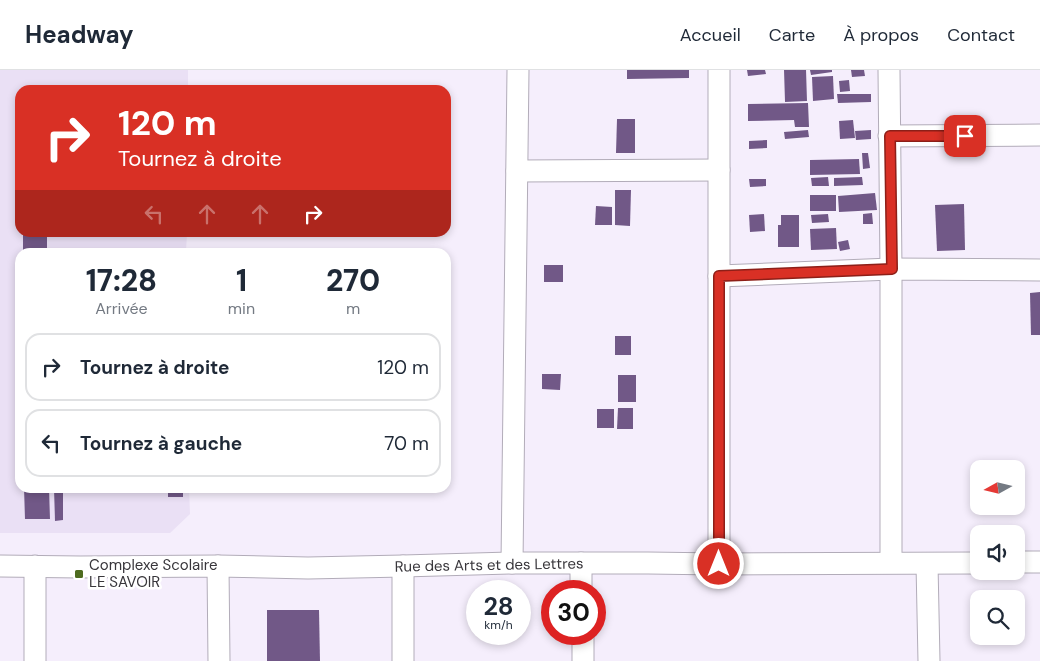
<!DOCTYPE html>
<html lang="fr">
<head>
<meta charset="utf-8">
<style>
  :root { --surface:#fff; --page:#f2f2f3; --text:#1f2937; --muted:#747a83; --line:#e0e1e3 }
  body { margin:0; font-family:"DM Sans",sans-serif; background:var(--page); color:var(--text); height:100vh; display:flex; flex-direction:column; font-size:19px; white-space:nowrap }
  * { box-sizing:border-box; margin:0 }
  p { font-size:16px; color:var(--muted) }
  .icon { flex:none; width:28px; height:28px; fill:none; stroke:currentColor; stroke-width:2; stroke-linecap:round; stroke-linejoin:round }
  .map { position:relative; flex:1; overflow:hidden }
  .drawer { position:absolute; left:15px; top:178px; width:436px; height:245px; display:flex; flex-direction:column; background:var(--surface); border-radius:15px; box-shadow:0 2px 8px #0003 }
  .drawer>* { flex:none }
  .banner { position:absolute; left:15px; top:15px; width:436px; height:152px; border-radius:15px; box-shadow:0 2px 8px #0003; background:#d93025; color:#fff; overflow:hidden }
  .needle { width:32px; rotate:262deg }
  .fabs { position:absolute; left:970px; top:390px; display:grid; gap:10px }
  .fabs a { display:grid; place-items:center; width:55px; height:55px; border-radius:10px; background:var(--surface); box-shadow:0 2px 8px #0003; font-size:25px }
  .speed { position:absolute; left:466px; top:510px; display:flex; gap:10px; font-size:25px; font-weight:700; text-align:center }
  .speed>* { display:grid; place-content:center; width:65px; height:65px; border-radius:50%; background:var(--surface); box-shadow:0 2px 8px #0003; line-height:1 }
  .speed small { font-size:12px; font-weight:400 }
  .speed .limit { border:8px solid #d22; background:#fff; color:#111 }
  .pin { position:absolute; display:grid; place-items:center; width:42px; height:42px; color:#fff; margin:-21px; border-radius:10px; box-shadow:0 2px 8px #0006 }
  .me { position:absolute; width:55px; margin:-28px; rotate:0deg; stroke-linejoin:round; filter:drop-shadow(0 0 4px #0008) }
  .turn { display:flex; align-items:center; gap:18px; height:105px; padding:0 20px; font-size:22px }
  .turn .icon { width:65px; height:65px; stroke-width:2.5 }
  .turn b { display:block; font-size:35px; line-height:42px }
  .lanes { display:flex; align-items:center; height:48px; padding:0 20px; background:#0003; justify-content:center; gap:25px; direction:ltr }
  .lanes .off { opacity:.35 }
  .eta { display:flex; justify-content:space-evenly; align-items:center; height:85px; text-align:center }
  .eta b { font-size:30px; font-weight:800; line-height:35px }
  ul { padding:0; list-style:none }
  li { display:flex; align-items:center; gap:15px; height:68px; margin:0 10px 8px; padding:0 10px; border:2px solid var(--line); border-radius:15px }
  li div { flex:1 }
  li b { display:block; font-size:19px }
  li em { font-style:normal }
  header { display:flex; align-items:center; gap:30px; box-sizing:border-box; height:70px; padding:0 25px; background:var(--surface); border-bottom:1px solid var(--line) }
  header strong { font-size:24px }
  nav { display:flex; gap:28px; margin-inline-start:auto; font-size:18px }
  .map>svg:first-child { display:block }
</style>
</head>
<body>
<header>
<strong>Headway</strong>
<nav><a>Accueil</a><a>Carte</a><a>À propos</a><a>Contact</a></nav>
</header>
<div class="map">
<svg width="1040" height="591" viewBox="0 0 1040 591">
  <rect width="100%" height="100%" fill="#f5eefc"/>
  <!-- built -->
  <polygon fill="#eae0f5" points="0,0 188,0 188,20 20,20 20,162 187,163 186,182 20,182 20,418 189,418 190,444 170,463 0,463"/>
  <!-- building -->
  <g fill="#715887">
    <polygon points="627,0 689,0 689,8 627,9"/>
    <polygon points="747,0 765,0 766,4 748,6"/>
    <polygon points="784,0 806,0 807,31 785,32"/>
    <polygon points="810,0 832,0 832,2 811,5"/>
    <polygon points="851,0 864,0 865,6 852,7"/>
    <polygon points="833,6 834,29 813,31 812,7"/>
    <polygon points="849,10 850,21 840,22 839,11"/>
    <polygon points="837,24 871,24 871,32 838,33"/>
    <polygon points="808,33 809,57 795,57 794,50 748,51 748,34"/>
    <polygon points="617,49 635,49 635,83 616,83"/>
    <polygon points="853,50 855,68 840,69 839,51"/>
    <polygon points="808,60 809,67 785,69 784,62"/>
    <polygon points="871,60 871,69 856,70 855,61"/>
    <polygon points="767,70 767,78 749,79 749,71"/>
    <polygon points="862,83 868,83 870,98 863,99"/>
    <polygon points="859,89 860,104 810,105 810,90"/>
    <polygon points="828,107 829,116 812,116 811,108"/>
    <polygon points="862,107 863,115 834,116 834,108"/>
    <polygon points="749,109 766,109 766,116 750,117"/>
    <polygon points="615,120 631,120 630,156 615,155"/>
    <polygon points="875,123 877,140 839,142 838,126"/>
    <rect x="810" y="125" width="26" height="16"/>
    <polygon points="964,134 965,180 937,181 935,135"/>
    <polygon points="596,136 612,137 612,155 595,155"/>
    <polygon points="872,143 873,154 863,154 863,144"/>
    <polygon points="764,144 765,161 750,162 749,145"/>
    <polygon points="828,144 829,152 812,153 811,145"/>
    <polygon points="781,145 799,145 799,177 778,177 778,155 781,155"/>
    <polygon points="836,158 837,179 811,180 810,159"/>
    <rect x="23" y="162" width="24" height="20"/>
    <polygon points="848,170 850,179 840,181 838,172"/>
    <rect x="544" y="195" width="19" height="17"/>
    <polygon points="1040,222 1040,265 1031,265 1030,223"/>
    <rect x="615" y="266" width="16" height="19"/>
    <polygon points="542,304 561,304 560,320 542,319"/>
    <rect x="618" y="305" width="18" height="27"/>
    <polygon points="618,338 633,338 633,359 617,359"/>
    <rect x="597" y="339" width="17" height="19"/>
    <polygon points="24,418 49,418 50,449 25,449"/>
    <polygon points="54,418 63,418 63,450 55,451"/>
    <rect x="168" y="421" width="15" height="6"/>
    <polygon points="267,540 319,540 320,591 267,591"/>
  </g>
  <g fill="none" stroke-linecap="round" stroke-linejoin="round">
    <defs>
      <g id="minor">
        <polyline points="719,0 719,494"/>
        <polyline points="889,0 891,199 891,492"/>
        <polyline points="889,66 1040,65"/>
        <polyline points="517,101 719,100"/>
        <polyline points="719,206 891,199 1040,200"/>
        <polyline points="1016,492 1040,492"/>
        <polyline points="512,493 518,0"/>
        <polyline points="581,493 581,521"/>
        <polyline points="927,494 929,591"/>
        <polyline points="0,496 80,497 218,496 308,498 403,496 512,493 648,493 719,494 979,493"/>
        <polyline points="35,496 35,591"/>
        <polyline points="218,496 219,591"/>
        <polyline points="403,496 403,591"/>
        <polyline points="583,564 583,591"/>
      </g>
    </defs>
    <!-- minor casing -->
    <use href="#minor" stroke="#b2acb9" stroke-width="23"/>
    <!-- minor -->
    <use href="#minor" stroke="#fff" stroke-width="21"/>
  </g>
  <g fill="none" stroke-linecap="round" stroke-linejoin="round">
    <defs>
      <polyline id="route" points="719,494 719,206 892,199 890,66 965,66"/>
    </defs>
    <!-- route casing -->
    <use href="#route" stroke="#8d1f18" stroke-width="12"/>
    <!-- route -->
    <use href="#route" stroke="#d93025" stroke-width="9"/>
  </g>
  <!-- markers -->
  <rect fill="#4e6b1f" stroke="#fff" stroke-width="2" x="74" y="499" width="10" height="10" rx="2.5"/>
  <g text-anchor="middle" stroke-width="5" stroke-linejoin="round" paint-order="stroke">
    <!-- poi labels -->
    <g font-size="15" fill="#38363b" stroke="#fff" text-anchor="start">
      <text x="89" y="500">Complexe Scolaire<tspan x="89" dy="17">LE SAVOIR</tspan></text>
    </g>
    <!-- street labels -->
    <g font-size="15" fill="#38363b" stroke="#fff">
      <text transform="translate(489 495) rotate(-1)" y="5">Rue des Arts et des Lettres</text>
    </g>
  </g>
</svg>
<div class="fabs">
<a><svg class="needle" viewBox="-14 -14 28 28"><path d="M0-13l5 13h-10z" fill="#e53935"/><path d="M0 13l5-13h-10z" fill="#747a83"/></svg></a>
<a><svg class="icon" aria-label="sound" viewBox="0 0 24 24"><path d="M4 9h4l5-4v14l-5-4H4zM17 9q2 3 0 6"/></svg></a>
<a><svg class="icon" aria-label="search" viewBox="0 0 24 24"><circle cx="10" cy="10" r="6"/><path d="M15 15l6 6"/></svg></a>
</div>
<div class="speed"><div>28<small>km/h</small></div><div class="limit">30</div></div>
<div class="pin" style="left:965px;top:66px;background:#d93025"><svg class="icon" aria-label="arrive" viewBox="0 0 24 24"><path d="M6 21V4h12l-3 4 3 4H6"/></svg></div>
<svg class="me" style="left:719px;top:494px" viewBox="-20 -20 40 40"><circle r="17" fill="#d93025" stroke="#fff" stroke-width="3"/><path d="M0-11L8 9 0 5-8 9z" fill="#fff"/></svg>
<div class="banner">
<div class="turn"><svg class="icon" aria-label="right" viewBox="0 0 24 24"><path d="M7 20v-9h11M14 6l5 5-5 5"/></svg><div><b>120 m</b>Tournez à droite</div></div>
<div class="lanes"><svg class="icon off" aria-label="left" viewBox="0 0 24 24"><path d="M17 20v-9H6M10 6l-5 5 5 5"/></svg><svg class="icon off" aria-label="ahead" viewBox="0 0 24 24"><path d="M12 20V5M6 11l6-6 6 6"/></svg><svg class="icon off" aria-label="ahead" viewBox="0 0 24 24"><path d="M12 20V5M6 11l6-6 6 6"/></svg><svg class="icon" aria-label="right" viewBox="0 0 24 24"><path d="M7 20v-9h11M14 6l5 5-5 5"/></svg></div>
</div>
<section class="drawer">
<div class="eta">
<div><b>17:28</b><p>Arrivée</p></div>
<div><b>1</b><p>min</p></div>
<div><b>270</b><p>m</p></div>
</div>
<ul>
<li><svg class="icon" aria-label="right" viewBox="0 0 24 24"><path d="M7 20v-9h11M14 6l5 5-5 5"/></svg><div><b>Tournez à droite</b></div><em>120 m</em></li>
<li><svg class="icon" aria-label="left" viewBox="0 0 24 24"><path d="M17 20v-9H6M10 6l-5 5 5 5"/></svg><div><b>Tournez à gauche</b></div><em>70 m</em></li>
</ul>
</section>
</div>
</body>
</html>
